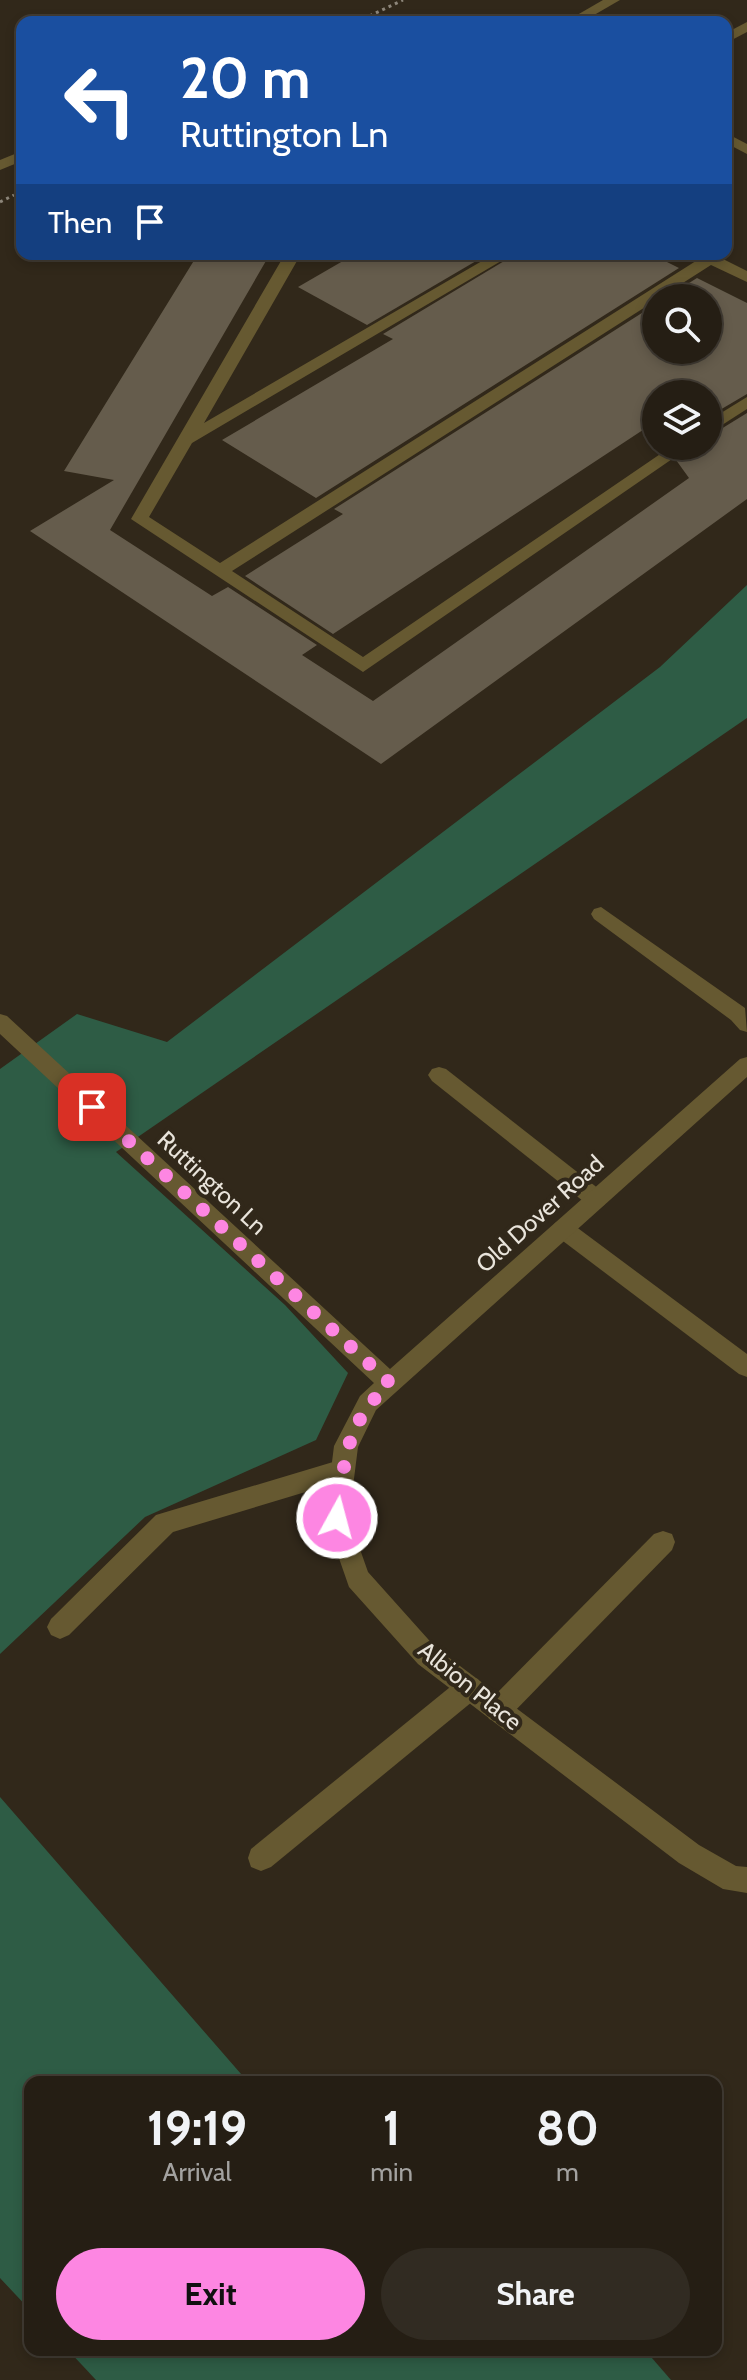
<!DOCTYPE html>
<html lang="en">
<head>
<meta charset="utf-8">
<style>
  :root { --surface:#251e14; --page:#312b22; --text:#f1f3f6; --muted:#a3a2a0; --line:#423c34; --accent:#fd86e2 }
  body { margin:0; font-family:Cabin,sans-serif; background:var(--page); color:var(--text); height:100vh; display:flex; flex-direction:column; font-size:30px; white-space:nowrap }
  * { box-sizing:border-box; margin:0 }
  p { font-size:26px; color:var(--muted) }
  .icon { flex:none; width:44px; height:44px; fill:none; stroke:currentColor; stroke-width:2; stroke-linecap:round; stroke-linejoin:round }
  .map { position:relative; flex:1; overflow:hidden }
  .details { position:absolute; left:24px; top:2076px; width:698px; height:280px; display:flex; flex-direction:column; background:var(--surface); border-radius:16px; box-shadow:0 4px 12px #0003,0 0 0 2px var(--line) }
  .details>* { flex:none }
  .guide { position:absolute; left:16px; top:16px; width:716px; height:244px; border-radius:16px; box-shadow:0 4px 12px #0003,0 0 0 2px var(--line); background:#1a4fa0; color:#fff; overflow:hidden }
  .buttons { position:absolute; left:642px; top:284px; display:grid; gap:16px }
  .buttons a { display:grid; place-items:center; width:80px; height:80px; border-radius:50%; background:var(--surface); box-shadow:0 4px 12px #0003,0 0 0 2px var(--line); font-size:40px }
  .pin { position:absolute; display:grid; place-items:center; width:68px; height:68px; color:#fff; margin:-34px; border-radius:16px; box-shadow:0 4px 12px #0006 }
  .me { position:absolute; width:88px; margin:-44px; rotate:7deg; stroke-linejoin:round; filter:drop-shadow(0 0 6px #0008) }
  .turn { display:flex; align-items:center; gap:28px; height:168px; padding:0 32px; font-size:36px }
  .turn .icon { width:104px; height:104px; stroke-width:2.5 }
  .turn b { display:block; font-size:56px; line-height:68px }
  .then { display:flex; align-items:center; height:76px; padding:0 32px; background:#0003; gap:16px; font-size:30px }
  .eta { display:flex; justify-content:space-evenly; align-items:center; height:136px; text-align:center }
  .eta b { font-size:48px; font-weight:800; line-height:56px }
  .button { display:flex; gap:16px; margin-top:auto; padding:16px 32px }
  .button a { flex:1; height:92px; border-radius:48px; background:var(--accent); color:#111; font-size:32px; font-weight:800; line-height:92px; text-align:center }
  .button a+a { background:var(--page); color:var(--text) }
  .map>svg:first-child { display:block }
</style>
</head>
<body>
<div class="map">
<svg width="747" height="2380" viewBox="0 0 747 2380">
  <rect width="100%" height="100%" fill="#31281a"/>
  <!-- green -->
  <g fill="#2e5c45">
    <polygon points="747,585 747,718 116,1152 285,1305 348,1373 316,1440 145,1517 0,1654 0,1069 77,1014 167,1042 660,667"/>
    <polygon points="0,1797 248,2082 30,2082 30,2310 0,2278"/>
    <polygon points="68,2350 645,2350 671,2380 96,2380"/>
  </g>
  <!-- building -->
  <g fill="#655c4c">
    <polygon points="198,254 270,254 110,530 212,596 228,587 317,645 302,655 373,701 689,478 676,460 694,446 708,446 708,437 747,413 747,499 381,764 30,531 114,480 64,471"/>
    <polygon points="355,254 488,254 367,325 298,287"/>
    <polygon points="516,254 651,254 679,268 316,498 222,440 393,339 383,334"/>
    <polygon points="697,278 747,303 747,394 708,417 708,394 656,394 656,430 652,424 333,634 245,576 343,514 334,509 656,304 656,350 708,350 708,298 665,298"/>
  </g>
  <g fill="none" stroke-linecap="round" stroke-linejoin="round">
    <!-- path -->
    <g stroke="#8d867a" stroke-width="3" stroke-dasharray="3 4" stroke-linecap="butt">
      <polyline points="357,22 403,0"/>
      <polyline points="0,202 14,195"/>
    </g>
    <!-- service -->
    <g fill="#665931" fill-rule="evenodd">
      <polygon points="603,0 620,0 582,22 565,22"/>
      <polygon points="747,22 747,32 726,43 726,33"/>
      <polygon points="726,133 747,144 747,154 726,143"/>
      <polygon points="22,151 22,161 0,170 0,160"/>
      <polygon points="285,254 301,254 204,423 494,254 513,254 192,443 149,517 220,563 699,259 693,254 713,254 747,271 747,282 711,265 232,571 363,657 672,446 691,446 363,672 131,519"/>
      <polygon points="747,397 747,409 708,434 708,421"/>
      <polygon points="601,907 745,1008 747,1032 740,1030 731,1020 594,919 591,914 594,909"/>
      <polygon points="439,1067 446,1069 604,1193 607,1199 604,1205 596,1208 588,1205 432,1081 428,1075 432,1069"/>
      <polygon points="563,1220 571,1223 747,1354 747,1377 739,1374 555,1235 552,1229 555,1223"/>
      <polygon points="343,1459 352,1462 355,1470 352,1478 173,1532 69,1635 60,1639 51,1635 47,1627 51,1619 156,1515"/>
      <polygon points="663,1531 672,1534 675,1542 672,1550 507,1719 498,1722 489,1719 485,1710 489,1701 654,1534"/>
      <polygon points="469,1676 478,1679 482,1688 478,1697 271,1867 261,1871 251,1867 248,1858 251,1849 460,1679"/>
    </g>
    <!-- minor -->
    <polygon fill="#665931" fill-rule="evenodd" points="0,1014 7,1016 390,1369 740,1059 747,1057 747,1077 376,1410 358,1447 349,1518 368,1572 436,1648 699,1845 736,1866 747,1867 747,1893 723,1889 679,1863 418,1664 349,1587 325,1518 334,1446 360,1396 374,1383 0,1034"/>
  </g>
  <g fill="none" stroke-linecap="round" stroke-linejoin="round">
    <!-- route -->
    <path stroke="#fd86e2" stroke-width="14" stroke-dasharray="0 25.2" d="M 92,1107 L 390,1383 C 344,1425 345,1460 337,1518"/>
  </g>
  <g text-anchor="middle" stroke-width="8" stroke-linejoin="round" paint-order="stroke">
    <!-- street labels -->
    <g font-size="24" fill="#e9e4db" stroke="#31281a">
      <text transform="translate(212 1183) rotate(43)" y="8">Ruttington Ln</text>
      <text transform="translate(540 1214) rotate(-42)" y="8">Old Dover Road</text>
      <text transform="translate(470 1686) rotate(39)" y="8">Albion Place</text>
    </g>
  </g>
</svg>
<div class="buttons">
<a><svg class="icon" aria-label="search" viewBox="0 0 24 24"><circle cx="10" cy="10" r="6"/><path d="M15 15l6 6"/></svg></a>
<a><svg class="icon" aria-label="layers" viewBox="0 0 24 24"><path d="M12 4l9 5-9 5-9-5zM3 14l9 5 9-5"/></svg></a>
</div>
<div class="pin" style="left:92px;top:1107px;background:#d93025"><svg class="icon" aria-label="arrive" viewBox="0 0 24 24"><path d="M6 21V4h12l-3 4 3 4H6"/></svg></div>
<svg class="me" style="left:337px;top:1518px" viewBox="-20 -20 40 40"><circle r="17" fill="#fd86e2" stroke="#fff" stroke-width="3"/><path d="M0-11L8 9 0 5-8 9z" fill="#fff"/></svg>
<div class="guide">
<div class="turn"><svg class="icon" aria-label="left" viewBox="0 0 24 24"><path d="M17 20v-9H6M10 6l-5 5 5 5"/></svg><div><b>20 m</b>Ruttington Ln</div></div>
<div class="then">Then<svg class="icon" aria-label="arrive" viewBox="0 0 24 24"><path d="M6 21V4h12l-3 4 3 4H6"/></svg></div>
</div>
<section class="details">
<div class="eta">
<div><b>19:19</b><p>Arrival</p></div>
<div><b>1</b><p>min</p></div>
<div><b>80</b><p>m</p></div>
</div>
<div class="button"><a>Exit</a><a>Share</a></div>
</section>
</div>
</body>
</html>
